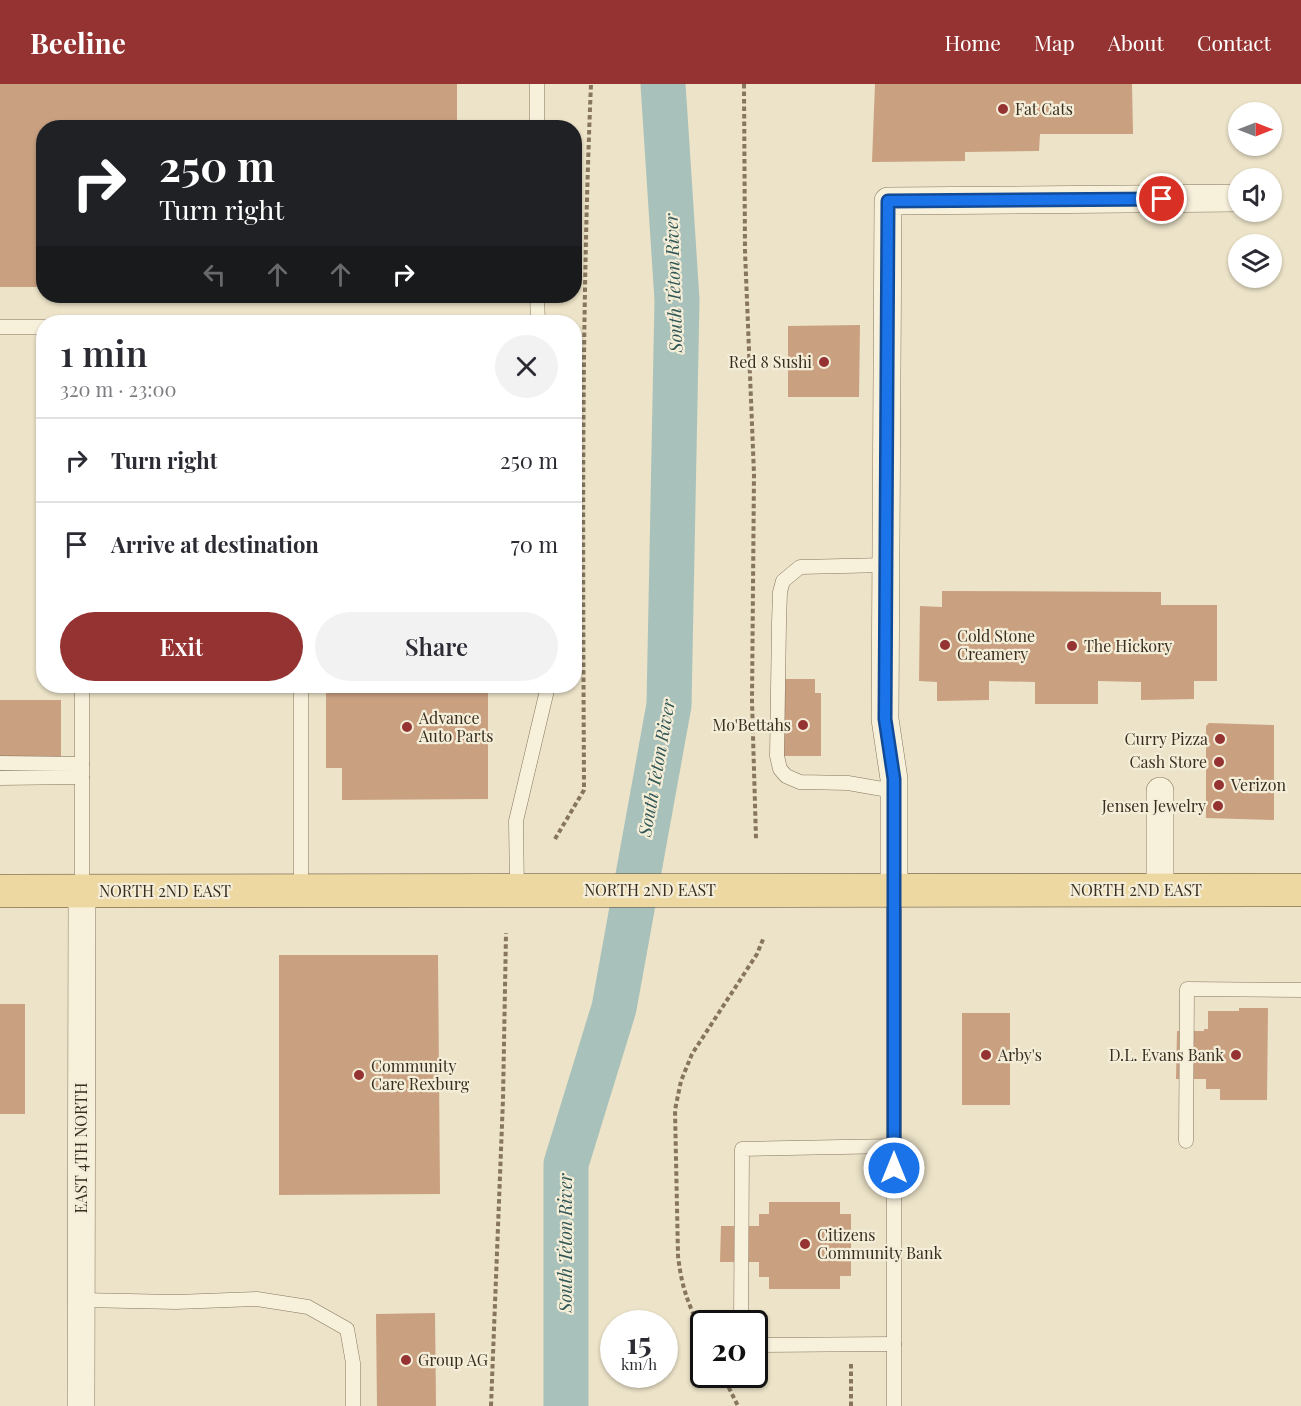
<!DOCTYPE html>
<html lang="en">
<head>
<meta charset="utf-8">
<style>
  :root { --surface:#fff; --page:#f2f2f3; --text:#2b2b33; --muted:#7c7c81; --line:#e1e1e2; --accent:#943331 }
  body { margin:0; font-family:"Playfair Display",serif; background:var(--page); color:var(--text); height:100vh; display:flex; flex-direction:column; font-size:22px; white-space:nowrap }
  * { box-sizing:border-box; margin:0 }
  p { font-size:20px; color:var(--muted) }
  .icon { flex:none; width:33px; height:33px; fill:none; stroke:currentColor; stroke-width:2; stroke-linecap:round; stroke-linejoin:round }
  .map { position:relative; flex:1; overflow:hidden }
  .panel { position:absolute; left:36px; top:231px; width:546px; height:378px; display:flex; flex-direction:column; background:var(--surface); border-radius:24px; box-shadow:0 2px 4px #0004 }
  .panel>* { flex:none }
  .top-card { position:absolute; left:36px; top:36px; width:546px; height:183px; border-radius:24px; box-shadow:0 2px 4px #0004; background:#202124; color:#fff; overflow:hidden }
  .needle { width:39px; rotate:90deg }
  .buttons { position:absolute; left:1228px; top:18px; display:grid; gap:12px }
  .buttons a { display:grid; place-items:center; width:54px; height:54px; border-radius:50%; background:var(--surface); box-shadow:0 2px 4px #0004; font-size:30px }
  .speed { position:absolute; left:600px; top:1226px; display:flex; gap:12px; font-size:30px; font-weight:700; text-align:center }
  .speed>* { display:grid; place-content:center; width:78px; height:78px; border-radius:50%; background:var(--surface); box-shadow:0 2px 4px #0004; line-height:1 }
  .speed small { font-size:15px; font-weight:400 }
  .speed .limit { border:3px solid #111; border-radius:9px; background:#fff; color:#111 }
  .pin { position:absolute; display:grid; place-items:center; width:51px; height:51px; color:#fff; margin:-26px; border:3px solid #fff; border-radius:50%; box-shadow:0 2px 6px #0007 }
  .me { position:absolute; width:66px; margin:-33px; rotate:0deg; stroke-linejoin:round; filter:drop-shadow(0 0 4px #0008) }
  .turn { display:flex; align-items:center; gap:21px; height:126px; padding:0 24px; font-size:27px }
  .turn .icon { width:78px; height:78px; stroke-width:2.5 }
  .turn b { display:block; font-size:42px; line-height:51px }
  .lanes { display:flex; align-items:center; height:57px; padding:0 24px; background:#0003; justify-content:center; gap:30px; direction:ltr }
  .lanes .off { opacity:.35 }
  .round { display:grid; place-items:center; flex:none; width:63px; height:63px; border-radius:32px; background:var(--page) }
  .summary { display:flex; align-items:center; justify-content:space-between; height:102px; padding:0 24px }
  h1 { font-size:36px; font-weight:600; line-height:45px }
  .button { display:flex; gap:12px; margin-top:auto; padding:12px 24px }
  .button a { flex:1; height:69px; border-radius:36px; background:var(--accent); color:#fff; font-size:24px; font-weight:600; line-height:69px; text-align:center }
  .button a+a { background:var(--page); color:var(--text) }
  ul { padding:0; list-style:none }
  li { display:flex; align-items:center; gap:18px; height:84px; padding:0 24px; border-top:2px solid var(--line) }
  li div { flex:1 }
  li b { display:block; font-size:22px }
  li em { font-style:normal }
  header { display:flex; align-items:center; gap:36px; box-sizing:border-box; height:84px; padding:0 30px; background:var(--accent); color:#fff }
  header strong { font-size:28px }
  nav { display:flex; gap:33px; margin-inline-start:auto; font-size:21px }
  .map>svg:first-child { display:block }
</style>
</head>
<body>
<header>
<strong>Beeline</strong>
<nav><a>Home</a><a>Map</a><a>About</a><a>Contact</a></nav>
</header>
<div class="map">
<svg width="1301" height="1322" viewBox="0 0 1301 1322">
  <rect width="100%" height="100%" fill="#ece3c8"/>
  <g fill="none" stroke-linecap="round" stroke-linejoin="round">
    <!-- river -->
    <polyline stroke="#a8c1ba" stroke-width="45" points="566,1322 566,1080 614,924 669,621 677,216 663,0"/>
  </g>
  <!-- building -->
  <g fill="#c9a080">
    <polygon points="0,0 457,0 457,44 44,44 44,203 0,203"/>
    <polygon points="875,0 1132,0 1133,50 1040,50 1039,67 965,68 965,77 872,78"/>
    <polygon points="860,241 859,313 788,313 788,242"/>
    <polygon points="942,507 1161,508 1161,521 1217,521 1217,597 1194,597 1194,615 1141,616 1141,598 1098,597 1098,620 1035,620 1035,598 989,597 989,616 937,617 937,598 919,597 920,522 942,523"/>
    <polygon points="784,595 815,595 815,609 821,609 821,672 784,672"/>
    <polygon points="326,602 488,602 488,715 342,716 342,684 326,684"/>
    <polygon points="0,616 61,616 61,673 29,673 0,680"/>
    <polygon points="1209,639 1274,641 1274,736 1206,734 1206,642"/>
    <polygon points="279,871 438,871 440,1110 279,1111"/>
    <rect x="0" y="920" width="25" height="110"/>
    <polygon points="1239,924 1268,924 1267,1016 1220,1016 1220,1005 1206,1005 1206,995 1176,995 1177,947 1204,947 1204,945 1208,945 1208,927 1239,927"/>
    <rect x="962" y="929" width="48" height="92"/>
    <polygon points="769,1118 840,1118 840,1130 851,1130 851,1192 840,1192 840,1205 769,1205 769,1193 759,1193 759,1178 720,1178 721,1142 759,1142 759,1130 769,1130"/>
    <polygon points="435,1229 436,1322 377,1322 376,1230"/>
  </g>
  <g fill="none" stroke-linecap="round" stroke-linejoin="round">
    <defs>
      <g id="lane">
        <polyline points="537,0 537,44"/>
        <polyline points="537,212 538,238"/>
        <polyline points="0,243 44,243"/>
        <polyline points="886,481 800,483 783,497 780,508 779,539 777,672 780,685 786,692 800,698 848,699 894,707"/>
        <polyline points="0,679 82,680"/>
        <polyline points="0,694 82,693"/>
        <polyline points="301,806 301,602"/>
        <polyline points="517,806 516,737 548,602"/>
        <polyline points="894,806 894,1322"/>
        <polyline points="82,807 82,602"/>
        <polyline points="1186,1057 1187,905 1301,906"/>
        <polyline points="81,1216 176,1218 257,1215 308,1223 347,1245 353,1279 353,1322"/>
        <polyline points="741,1239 742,1065 894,1062"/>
        <polyline points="754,1256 761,1261 894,1260"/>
      </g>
      <g id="street">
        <polyline points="1160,707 1160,806"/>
        <polyline points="894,806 894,695 885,635 888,117 1239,114"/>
        <polyline points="81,1322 82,807"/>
      </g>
      <polyline id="primary" points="0,807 1301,806"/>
    </defs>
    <!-- lane casing -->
    <use href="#lane" stroke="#87755e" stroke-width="15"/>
    <!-- street casing -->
    <use href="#street" stroke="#87755e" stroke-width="28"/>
    <!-- primary casing -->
    <use href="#primary" stroke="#564331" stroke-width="34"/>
    <!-- path -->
    <g stroke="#87755e" stroke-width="4" stroke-dasharray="4.5 3" stroke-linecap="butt">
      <polyline points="744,0 745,167 754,390 752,617 756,755"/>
      <path d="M 555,755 L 584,706 C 583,471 581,235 591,0"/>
      <path d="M 704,1252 C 689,1222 682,1206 678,1172 L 675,1026 L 681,997 L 692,970 L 757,870 L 764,853"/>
      <polyline points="722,1290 738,1322"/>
      <polyline points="491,1322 503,1015 506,849"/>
      <polyline points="851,1322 851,1280"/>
    </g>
    <!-- lane -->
    <use href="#lane" stroke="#f7f0db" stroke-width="14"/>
    <!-- street -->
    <use href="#street" stroke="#f7f0db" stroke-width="27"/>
    <!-- primary -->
    <use href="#primary" stroke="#edd8a2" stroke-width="33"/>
  </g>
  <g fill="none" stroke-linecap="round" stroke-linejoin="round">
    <defs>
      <polyline id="route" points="894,1084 894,695 885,635 888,117 1162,115"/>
    </defs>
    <!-- route casing -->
    <use href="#route" stroke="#114b97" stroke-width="15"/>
    <!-- route -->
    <use href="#route" stroke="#1a73e8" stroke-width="10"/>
  </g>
  <!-- markers -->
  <g fill="#943331" stroke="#f4edd7" stroke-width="2">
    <circle cx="1003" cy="25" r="6"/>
    <circle cx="824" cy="278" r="6"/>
    <circle cx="945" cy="561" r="6"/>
    <circle cx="1072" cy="562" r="6"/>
    <circle cx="803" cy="641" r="6"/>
    <circle cx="407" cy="643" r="6"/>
    <circle cx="1220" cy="655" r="6"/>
    <circle cx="1219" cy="678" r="6"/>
    <circle cx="1219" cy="701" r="6"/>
    <circle cx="1218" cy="722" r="6"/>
    <circle cx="986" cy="971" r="6"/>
    <circle cx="1236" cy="971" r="6"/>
    <circle cx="359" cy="991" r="6"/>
    <circle cx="805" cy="1160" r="6"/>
    <circle cx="406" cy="1276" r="6"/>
  </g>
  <g text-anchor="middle" stroke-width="4.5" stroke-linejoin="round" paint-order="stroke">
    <!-- poi labels -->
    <g font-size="16" fill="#392d20" stroke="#f4edd7" text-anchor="start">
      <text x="1015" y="31">Fat Cats</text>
      <text x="812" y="284" text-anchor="end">Red 8 Sushi</text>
      <text x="957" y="558">Cold Stone<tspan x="957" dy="18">Creamery</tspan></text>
      <text x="1084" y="568">The Hickory</text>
      <text x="419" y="640">Advance<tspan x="419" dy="18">Auto Parts</tspan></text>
      <text x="791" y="647" text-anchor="end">Mo'Bettahs</text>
      <text x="1208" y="661" text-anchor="end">Curry Pizza</text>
      <text x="1207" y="684" text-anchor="end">Cash Store</text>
      <text x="1231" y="707">Verizon</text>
      <text x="1206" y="728" text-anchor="end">Jensen Jewelry</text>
      <text x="998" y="977">Arby's</text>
      <text x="1224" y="977" text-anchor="end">D.L. Evans Bank</text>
      <text x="371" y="988">Community<tspan x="371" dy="18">Care Rexburg</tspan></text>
      <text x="817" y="1157">Citizens<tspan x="817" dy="18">Community Bank</tspan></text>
      <text x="418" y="1282">Group AG</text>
    </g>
    <!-- street labels -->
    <g font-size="16" fill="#392d20" stroke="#f4edd7">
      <text x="650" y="812">NORTH 2ND EAST</text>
      <text x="1136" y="812">NORTH 2ND EAST</text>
      <text x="165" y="813">NORTH 2ND EAST</text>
      <text transform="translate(81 1064) rotate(-90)" y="6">EAST 4TH NORTH</text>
    </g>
    <!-- water labels -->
    <g font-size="18" font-style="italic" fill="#315756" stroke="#f4edd7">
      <text transform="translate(674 199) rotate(-92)" y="6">South Teton River</text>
      <text transform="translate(657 684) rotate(-80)" y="6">South Teton River</text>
      <text transform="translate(566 1159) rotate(-90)" y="6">South Teton River</text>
    </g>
  </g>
</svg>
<div class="buttons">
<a><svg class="needle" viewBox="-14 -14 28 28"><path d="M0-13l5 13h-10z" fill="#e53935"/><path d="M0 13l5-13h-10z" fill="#7c7c81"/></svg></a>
<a><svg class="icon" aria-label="sound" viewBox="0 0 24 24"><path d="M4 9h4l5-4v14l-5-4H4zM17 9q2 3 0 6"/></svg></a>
<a><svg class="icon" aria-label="layers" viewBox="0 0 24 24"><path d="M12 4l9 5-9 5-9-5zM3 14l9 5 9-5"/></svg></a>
</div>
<div class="speed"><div>15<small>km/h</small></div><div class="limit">20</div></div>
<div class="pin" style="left:1162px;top:115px;background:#d93025"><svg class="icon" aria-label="arrive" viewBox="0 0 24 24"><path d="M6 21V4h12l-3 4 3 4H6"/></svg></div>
<svg class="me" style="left:894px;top:1084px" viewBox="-20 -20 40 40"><circle r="17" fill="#1a73e8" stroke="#fff" stroke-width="3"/><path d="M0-11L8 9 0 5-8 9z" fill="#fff"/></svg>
<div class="top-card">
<div class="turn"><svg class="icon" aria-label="right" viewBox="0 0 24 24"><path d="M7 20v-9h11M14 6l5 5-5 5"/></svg><div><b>250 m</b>Turn right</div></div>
<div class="lanes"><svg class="icon off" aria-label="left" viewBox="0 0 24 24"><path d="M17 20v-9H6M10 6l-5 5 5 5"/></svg><svg class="icon off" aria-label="ahead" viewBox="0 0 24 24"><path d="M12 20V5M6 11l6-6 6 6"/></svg><svg class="icon off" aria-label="ahead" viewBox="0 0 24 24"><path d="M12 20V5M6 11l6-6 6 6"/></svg><svg class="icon" aria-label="right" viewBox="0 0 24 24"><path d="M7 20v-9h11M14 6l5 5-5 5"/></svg></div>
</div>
<section class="panel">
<div class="summary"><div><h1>1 min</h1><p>320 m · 23:00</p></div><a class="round"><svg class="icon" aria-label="close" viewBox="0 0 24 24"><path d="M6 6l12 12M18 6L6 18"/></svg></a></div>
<ul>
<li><svg class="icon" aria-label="right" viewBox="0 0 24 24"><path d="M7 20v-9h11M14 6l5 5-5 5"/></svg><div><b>Turn right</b></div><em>250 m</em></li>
<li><svg class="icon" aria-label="arrive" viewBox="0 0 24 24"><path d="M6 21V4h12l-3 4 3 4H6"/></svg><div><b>Arrive at destination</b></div><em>70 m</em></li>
</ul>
<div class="button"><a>Exit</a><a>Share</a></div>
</section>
</div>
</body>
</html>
